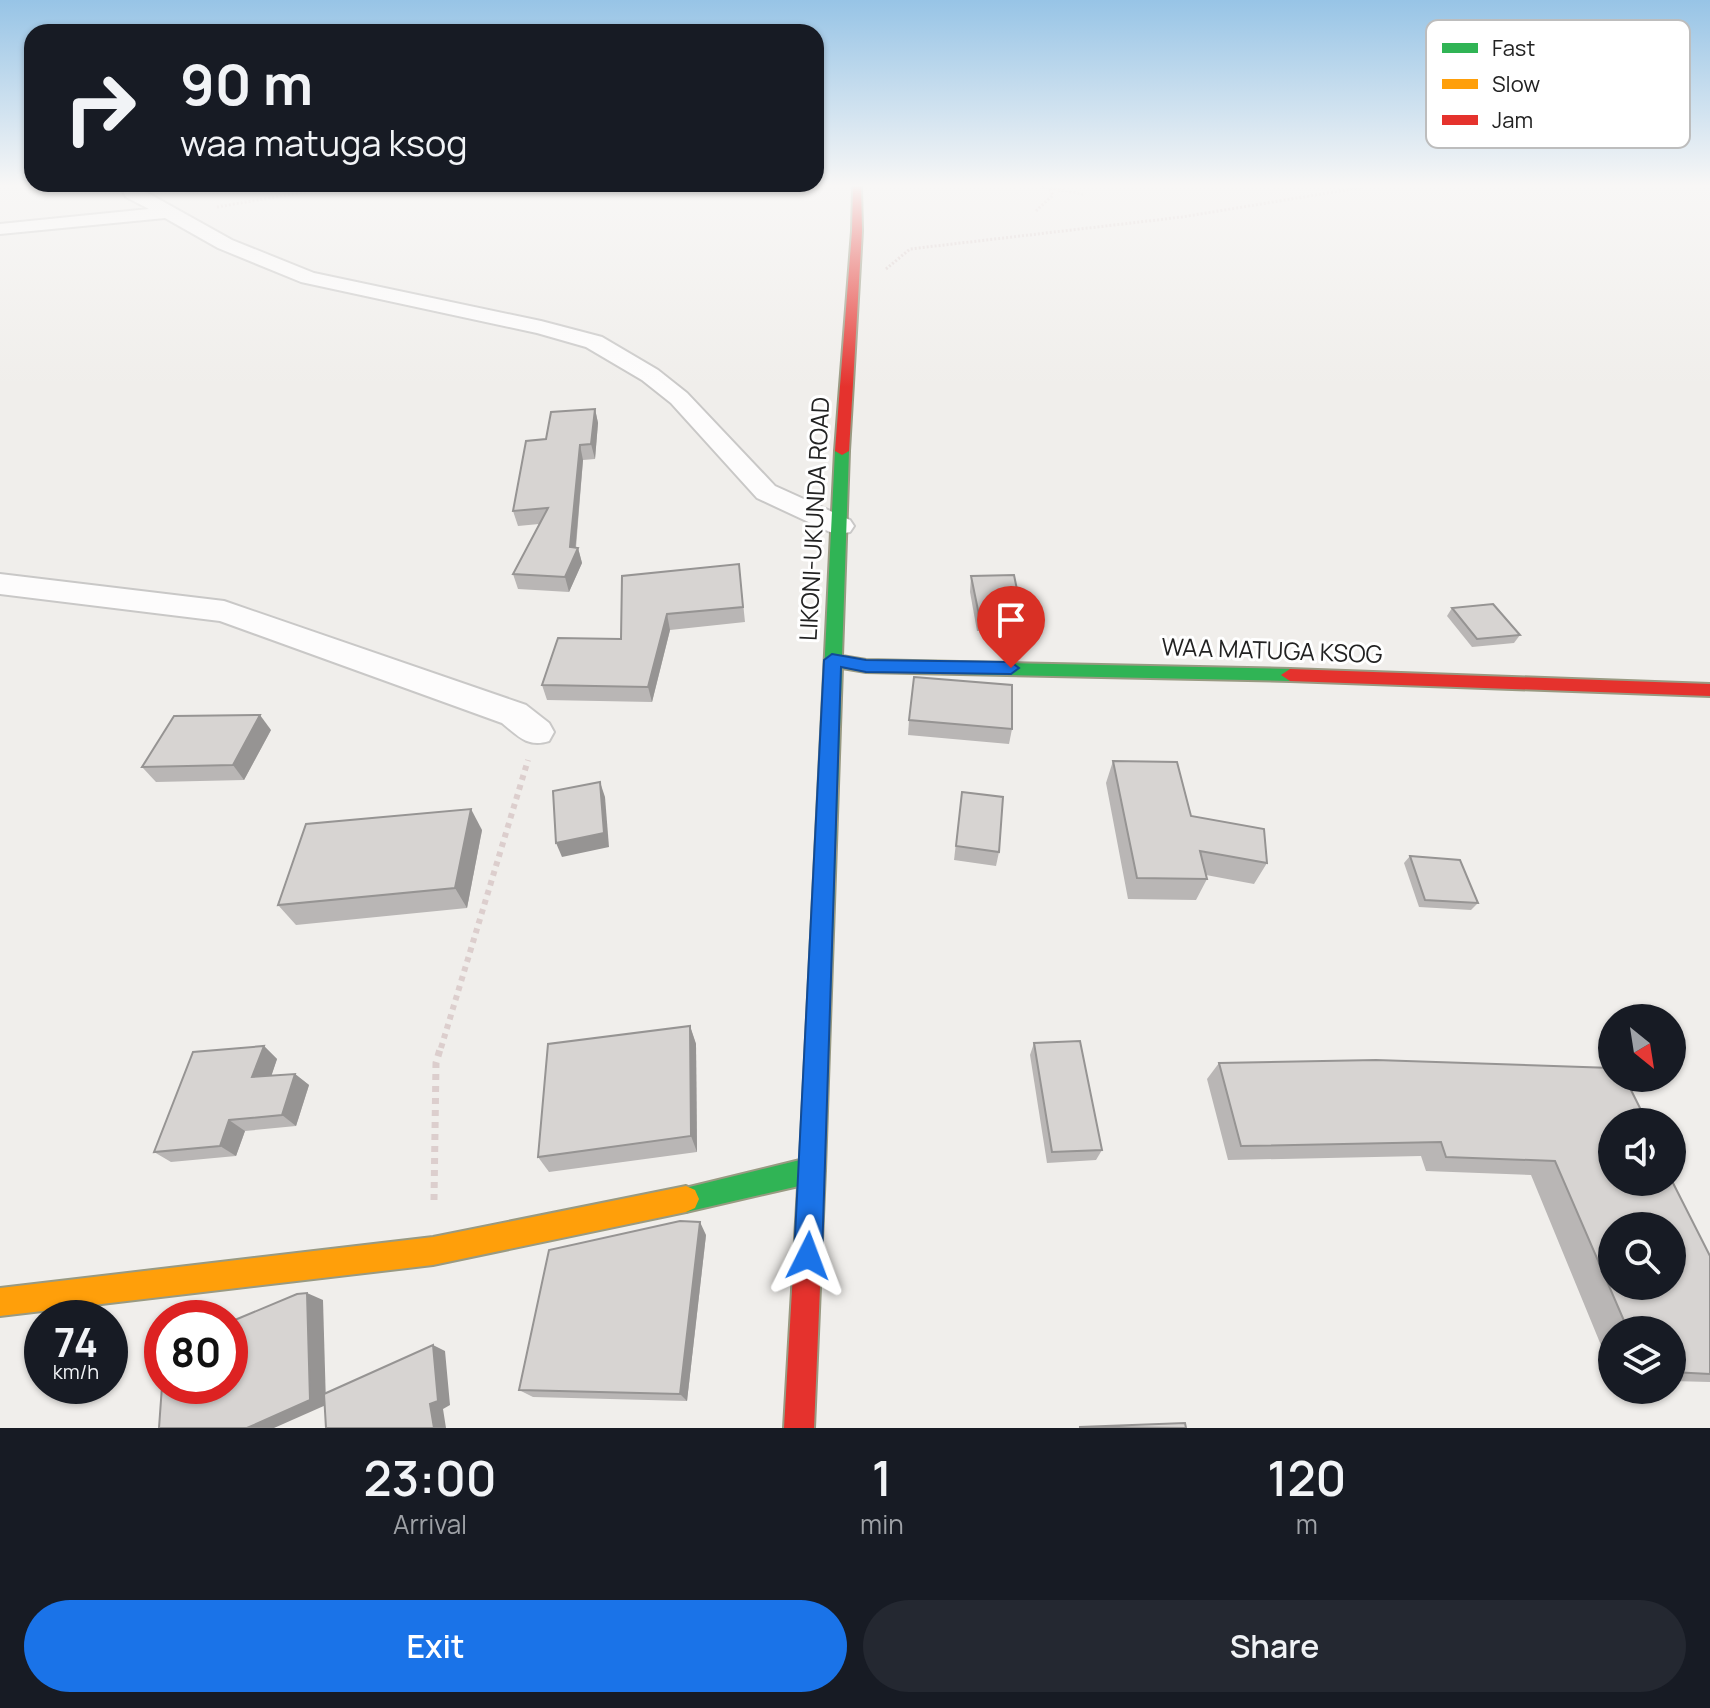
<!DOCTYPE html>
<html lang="en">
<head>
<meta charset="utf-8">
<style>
  :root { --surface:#171b24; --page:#242831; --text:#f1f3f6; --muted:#9ea1a6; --accent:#1a73e8 }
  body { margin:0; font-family:Manrope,sans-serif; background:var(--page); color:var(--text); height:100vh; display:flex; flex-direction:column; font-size:30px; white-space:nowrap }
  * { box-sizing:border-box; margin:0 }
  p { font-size:26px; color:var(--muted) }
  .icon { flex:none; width:44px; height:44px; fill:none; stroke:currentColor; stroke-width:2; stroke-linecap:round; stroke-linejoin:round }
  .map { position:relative; height:1428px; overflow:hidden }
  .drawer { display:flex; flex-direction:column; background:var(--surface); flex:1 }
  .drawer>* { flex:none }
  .guide { position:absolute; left:24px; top:24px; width:800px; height:168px; border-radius:24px; box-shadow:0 2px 6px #0004; background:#171b24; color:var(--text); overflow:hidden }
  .needle { width:52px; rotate:150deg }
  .fabs { position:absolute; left:1598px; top:1004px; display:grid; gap:16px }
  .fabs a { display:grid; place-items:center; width:88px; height:88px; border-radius:50%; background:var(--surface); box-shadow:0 2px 6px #0004; font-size:40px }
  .speed { position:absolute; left:24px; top:1300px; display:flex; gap:16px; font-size:40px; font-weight:700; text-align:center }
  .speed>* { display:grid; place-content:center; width:104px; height:104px; border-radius:50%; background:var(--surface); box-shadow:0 2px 6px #0004; line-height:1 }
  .speed small { font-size:20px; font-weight:400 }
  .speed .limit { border:12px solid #d22; background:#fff; color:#111 }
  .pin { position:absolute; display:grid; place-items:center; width:68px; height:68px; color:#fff; margin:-82px -34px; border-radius:50% 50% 50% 0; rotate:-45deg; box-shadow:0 0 8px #0007 }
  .pin .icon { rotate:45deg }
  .me { position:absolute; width:88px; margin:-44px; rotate:3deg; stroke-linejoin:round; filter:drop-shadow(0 0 6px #0008) }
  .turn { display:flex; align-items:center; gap:28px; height:168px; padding:0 24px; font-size:36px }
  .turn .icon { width:104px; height:104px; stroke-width:2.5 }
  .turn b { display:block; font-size:56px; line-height:68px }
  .eta { display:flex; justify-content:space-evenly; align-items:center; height:136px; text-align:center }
  .eta b { font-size:48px; font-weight:600; line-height:56px }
  .cta { display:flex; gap:16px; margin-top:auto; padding:16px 24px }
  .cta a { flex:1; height:92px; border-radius:48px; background:var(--accent); color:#fff; font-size:32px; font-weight:600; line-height:92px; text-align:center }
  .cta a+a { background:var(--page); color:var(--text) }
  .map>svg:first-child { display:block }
</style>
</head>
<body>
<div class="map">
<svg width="1710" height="1428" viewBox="0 0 1710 1428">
  <rect width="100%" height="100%" fill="#f0eeeb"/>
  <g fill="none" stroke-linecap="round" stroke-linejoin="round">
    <defs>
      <g id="street">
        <polygon points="121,187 137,187 232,240 314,273 541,321 602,337 658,370 687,393 775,486 850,520 854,526 850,532 840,534 830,532 757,498 671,403 642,380 586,347 537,333 301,282 218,248 165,218 0,234 0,224 149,209 126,197"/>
        <path d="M 0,574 L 224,601 L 526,705 L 549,723 L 554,732 L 549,741 C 528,748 518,736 502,723 L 220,621 L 0,594 Z"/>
      </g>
      <polygon id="fast" points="842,447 849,451 842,656 866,660 1290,669 1299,675 1290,681 866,672 842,668 825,1170 821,1179 812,1183 686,1212 677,1208 673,1199 677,1190 800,1160 835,451"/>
      <polygon id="slow" points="686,1186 695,1190 699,1199 695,1208 686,1212 433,1265 0,1316 0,1288 433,1237"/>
      <g id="jam">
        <polygon points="853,187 861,187 862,231 849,451 842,455 835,451 852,231"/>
        <polygon points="1290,669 1710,684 1710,696 1290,681 1281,675"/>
        <polygon points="812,1157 821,1161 825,1170 814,1428 784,1428 799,1170 803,1161"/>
      </g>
    </defs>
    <!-- street casing -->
    <use href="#street" stroke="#c9c8c7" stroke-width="4"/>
    <!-- fast casing -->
    <use href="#fast" stroke="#999a82" stroke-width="4"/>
    <!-- slow casing -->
    <use href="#slow" stroke="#999a82" stroke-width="4"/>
    <!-- jam casing -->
    <use href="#jam" stroke="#999a82" stroke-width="4"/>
    <!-- path-far2 -->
    <g stroke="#dccecd" stroke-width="3" stroke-dasharray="2 2" stroke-linecap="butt">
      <polyline points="1042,187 1083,194"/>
      <polyline points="217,207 334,187"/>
      <polyline points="1036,211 1053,195 1049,188"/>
      <polyline points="886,269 910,249 1182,217 1364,187"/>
    </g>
    <!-- path-far1 -->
    <polyline stroke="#dccecd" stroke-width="6" stroke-dasharray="5 5" stroke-linecap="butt" points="441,1048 528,760"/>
    <!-- path -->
    <polyline stroke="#dccecd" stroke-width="7" stroke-dasharray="6 6" stroke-linecap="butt" points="434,1200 436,1063 441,1046"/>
    <!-- street -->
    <use href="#street" fill="#fdfcfc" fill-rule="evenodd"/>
    <!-- fast -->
    <use href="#fast" fill="#30b455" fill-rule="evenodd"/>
    <!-- slow -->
    <use href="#slow" fill="#ff9f0a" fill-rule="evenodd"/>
    <!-- jam -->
    <use href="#jam" fill="#e5322d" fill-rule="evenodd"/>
  </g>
  <!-- wall -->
  <g fill="#b9b6b5">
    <polygon points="184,187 269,187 268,188 186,193"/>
    <polygon points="595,409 598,423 595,459 583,460 576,548 578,548 582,563 569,592 518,589 513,574 539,524 518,526 513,511"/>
    <polygon points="739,564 745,622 670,630 652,702 547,700 542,685 621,639"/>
    <polygon points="971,576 1022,614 1020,630 977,631 970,592"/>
    <polygon points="1452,608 1520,635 1514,643 1472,647 1447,616"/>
    <polygon points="909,720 1012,729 1009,744 908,735"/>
    <polygon points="271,730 244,780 156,782 142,767"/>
    <polygon points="1113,761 1191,816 1267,863 1254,884 1206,875 1207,879 1196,900 1128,899 1106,783"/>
    <polygon points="962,792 999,852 996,866 954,860"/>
    <polygon points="482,830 467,908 296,925 278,905"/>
    <polygon points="1410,856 1478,903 1471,910 1419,907 1404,863"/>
    <polygon points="690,1026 696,1044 697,1152 549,1172 538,1157"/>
    <polygon points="1034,1043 1102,1150 1096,1160 1047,1163 1030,1055"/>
    <polygon points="264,1046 277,1059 271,1076 295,1074 309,1085 296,1126 245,1131 236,1156 171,1162 154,1152"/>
    <polygon points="1219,1063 1612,1122 1710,1256 1710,1382 1672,1381 1672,1330 1612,1330 1612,1372 1531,1175 1426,1171 1421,1156 1228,1160 1207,1079"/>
    <polygon points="706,1235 687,1401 533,1397 519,1390"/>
  </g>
  <!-- shaded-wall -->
  <g fill="#969493">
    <polygon points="595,409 598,423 595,459 591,444"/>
    <polygon points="580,445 583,460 575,553 578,548 582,563 569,592 565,577 570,547"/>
    <polygon points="667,614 670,630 652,702 648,687"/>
    <polygon points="260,715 271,730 244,780 233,765"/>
    <polygon points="600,782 605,797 609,847 562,857 556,843"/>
    <polygon points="471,809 482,830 467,908 455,888"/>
    <polygon points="690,1026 696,1044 697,1152 691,1136"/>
    <polygon points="264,1046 277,1059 267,1089 252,1077"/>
    <polygon points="295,1074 309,1085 296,1126 282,1115"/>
    <polygon points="229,1120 245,1131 236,1156 220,1146"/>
    <polygon points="700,1222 706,1235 687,1401 680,1394"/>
    <polygon points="307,1293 323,1300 326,1405 274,1428 247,1428"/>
    <polygon points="433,1345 445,1351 450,1405 443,1409 446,1428 434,1428 430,1404"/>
  </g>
  <!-- building -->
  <g fill="#d7d4d2" stroke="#969493" stroke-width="2" fill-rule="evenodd">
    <polygon points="595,409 591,444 580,445 570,547 578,548 565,577 513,574 548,508 513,511 526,441 546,439 551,412"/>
    <polygon points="739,564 743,607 667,614 648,687 542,685 558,638 621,639 622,576"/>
    <polygon points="1014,575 1022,614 979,615 971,576"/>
    <polygon points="1493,604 1520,635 1477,639 1452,608"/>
    <polygon points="914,677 1012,685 1012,729 909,720"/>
    <polygon points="260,715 233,765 142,767 174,716"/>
    <polygon points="1113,761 1177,762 1191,816 1264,829 1267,863 1200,851 1207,879 1137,878"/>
    <polygon points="600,782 604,833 556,843 553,791"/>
    <polygon points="962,792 1003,797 999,852 956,846"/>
    <polygon points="471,809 455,888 278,905 306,824"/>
    <polygon points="1410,856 1460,860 1478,903 1425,900"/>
    <polygon points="690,1026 691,1136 538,1157 548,1044"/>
    <polygon points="1080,1041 1102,1150 1052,1152 1034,1043"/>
    <polygon points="264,1046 252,1077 295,1074 282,1115 229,1120 220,1146 154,1152 193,1052"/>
    <path d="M 1376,1060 L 1612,1068 L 1612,1078 L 1625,1078 L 1647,1122 L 1612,1122 L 1612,1182 L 1672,1182 L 1672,1181 L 1710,1256 L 1710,1374 L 1672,1372 L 1672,1330 L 1628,1330 L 1555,1161 L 1446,1157 L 1441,1142 L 1241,1146 L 1219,1063 ZM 1612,1226 L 1672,1226 L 1672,1286 L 1612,1286 Z"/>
    <polygon points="680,1221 700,1222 680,1394 519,1390 549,1250"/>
    <polygon points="307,1293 310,1400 247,1428 159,1428 162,1386 230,1386 230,1322 297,1294"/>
    <polygon points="433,1345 438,1401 430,1404 434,1428 326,1428 324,1394"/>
    <polygon points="1185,1423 1186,1428 1079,1427"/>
  </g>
  <!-- sky -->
  <linearGradient id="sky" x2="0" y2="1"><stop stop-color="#97c4e6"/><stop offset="0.48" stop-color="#f8f7f6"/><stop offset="1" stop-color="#f8f7f6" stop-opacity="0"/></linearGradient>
  <rect width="1710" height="387" fill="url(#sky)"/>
  <!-- route -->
  <polygon fill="#1a73e8" stroke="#114b97" stroke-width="2" points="832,654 866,660 1011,662 1019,668 1011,674 866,672 841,667 822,1256 818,1266 808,1270 798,1266 794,1256 824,660"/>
  <g text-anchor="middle" stroke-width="6" stroke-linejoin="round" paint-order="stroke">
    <!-- street labels -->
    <g font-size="24" fill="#222" stroke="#fff">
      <text transform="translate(815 519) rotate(-87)" y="8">LIKONI-UKUNDA ROAD</text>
      <text transform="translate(1272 651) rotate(2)" y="8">WAA MATUGA KSOG</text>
    </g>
  </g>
  <!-- legend -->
  <rect x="1426" y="20" width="264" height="128" rx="12" fill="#fff" stroke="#bdbdbd" stroke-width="2"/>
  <rect x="1442" y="43" width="36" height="10" fill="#30b455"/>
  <rect x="1442" y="79" width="36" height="10" fill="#ff9f0a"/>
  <rect x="1442" y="115" width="36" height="10" fill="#e5322d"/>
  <g font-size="22" fill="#222">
    <text x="1492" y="56">Fast</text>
    <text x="1492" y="92">Slow</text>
    <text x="1492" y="128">Jam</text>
  </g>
</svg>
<div class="fabs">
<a><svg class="needle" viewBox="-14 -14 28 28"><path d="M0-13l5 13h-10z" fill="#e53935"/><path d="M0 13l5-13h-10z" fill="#9ea1a6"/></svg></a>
<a><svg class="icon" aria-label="sound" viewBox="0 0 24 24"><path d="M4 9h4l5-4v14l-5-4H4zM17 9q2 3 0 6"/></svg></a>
<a><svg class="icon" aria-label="search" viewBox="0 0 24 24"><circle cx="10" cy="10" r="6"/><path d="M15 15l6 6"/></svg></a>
<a><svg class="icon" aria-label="layers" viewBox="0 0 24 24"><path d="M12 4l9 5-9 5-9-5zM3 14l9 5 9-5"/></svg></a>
</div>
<div class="speed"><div>74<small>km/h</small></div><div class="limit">80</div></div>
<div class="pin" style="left:1011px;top:668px;background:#d93025"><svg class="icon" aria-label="arrive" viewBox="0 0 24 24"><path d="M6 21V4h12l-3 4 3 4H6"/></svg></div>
<svg class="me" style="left:808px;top:1256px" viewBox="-20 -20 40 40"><path d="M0-17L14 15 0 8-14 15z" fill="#1a73e8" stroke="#fff" stroke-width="4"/></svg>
<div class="guide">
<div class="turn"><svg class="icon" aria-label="right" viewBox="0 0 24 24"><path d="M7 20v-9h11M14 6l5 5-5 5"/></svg><div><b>90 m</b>waa matuga ksog</div></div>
</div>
</div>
<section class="drawer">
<div class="eta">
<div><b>23:00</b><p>Arrival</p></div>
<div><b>1</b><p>min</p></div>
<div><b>120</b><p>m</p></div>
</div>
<div class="cta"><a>Exit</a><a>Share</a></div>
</section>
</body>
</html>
